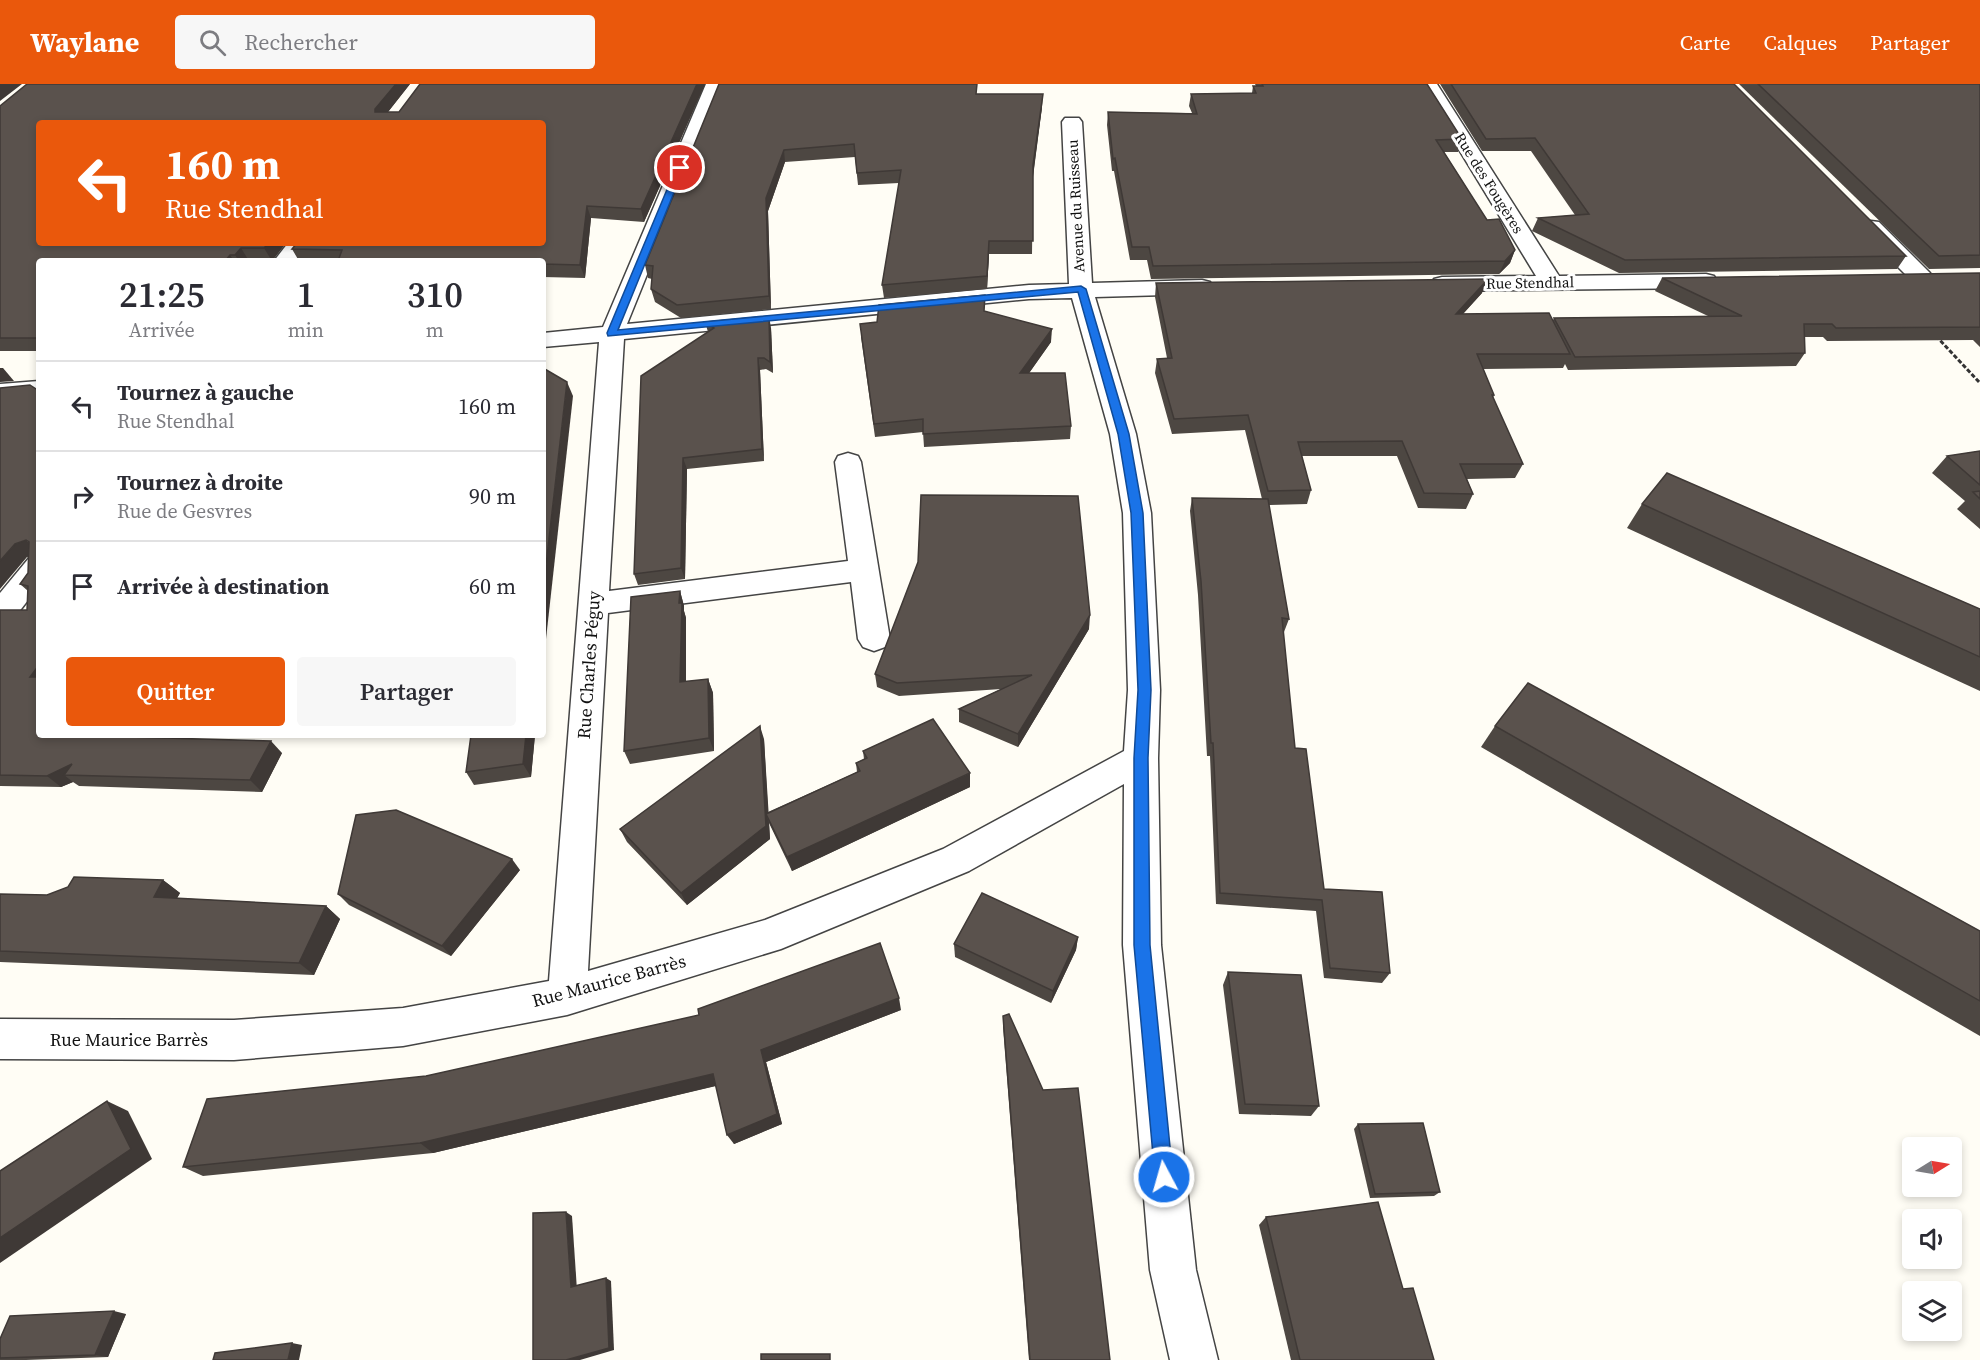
<!DOCTYPE html>
<html lang="fr">
<head>
<meta charset="utf-8">
<style>
  :root { --surface:#fff; --page:#f7f7f7; --text:#2b2b33; --muted:#7c7c81; --line:#e1e1e2; --accent:#ea580c }
  body { margin:0; font-family:"Source Serif 4",serif; background:var(--page); color:var(--text); height:100vh; display:flex; flex-direction:column; font-size:22px; white-space:nowrap }
  * { box-sizing:border-box; margin:0 }
  p { font-size:20px; color:var(--muted) }
  .icon { flex:none; width:33px; height:33px; fill:none; stroke:currentColor; stroke-width:2; stroke-linecap:round; stroke-linejoin:round }
  .map { position:relative; flex:1; overflow:hidden }
  .details { position:absolute; left:36px; top:174px; width:510px; height:480px; display:flex; flex-direction:column; background:var(--surface); border-radius:6px; box-shadow:0 3px 9px #0003 }
  .details>* { flex:none }
  .banner { position:absolute; left:36px; top:36px; width:510px; height:126px; border-radius:6px; box-shadow:0 3px 9px #0003; background:#ea580c; color:#fff; overflow:hidden }
  .needle { width:39px; rotate:79deg }
  .controls { position:absolute; left:1902px; top:1053px; display:grid; gap:12px }
  .controls a { display:grid; place-items:center; width:60px; height:60px; border-radius:6px; background:var(--surface); box-shadow:0 3px 9px #0003; font-size:30px }
  .pin { position:absolute; display:grid; place-items:center; width:51px; height:51px; color:#fff; margin:-26px; border:3px solid #fff; border-radius:50%; box-shadow:0 2px 6px #0007 }
  .me { position:absolute; width:66px; margin:-33px; rotate:354deg; stroke-linejoin:round; filter:drop-shadow(0 0 4px #0008) }
  .turn { display:flex; align-items:center; gap:21px; height:126px; padding:0 30px; font-size:27px }
  .turn .icon { width:78px; height:78px; stroke-width:2.5 }
  .turn b { display:block; font-size:42px; line-height:51px }
  .eta { display:flex; justify-content:space-evenly; align-items:center; height:102px; text-align:center }
  .eta b { font-size:36px; font-weight:600; line-height:42px }
  .action { display:flex; gap:12px; margin-top:auto; padding:12px 30px }
  .action a { flex:1; height:69px; border-radius:6px; background:var(--accent); color:#fff; font-size:24px; font-weight:600; line-height:69px; text-align:center }
  .action a+a { background:var(--page); color:var(--text) }
  ul { padding:0; list-style:none }
  li { display:flex; align-items:center; gap:18px; height:90px; padding:0 30px; border-top:2px solid var(--line) }
  li div { flex:1 }
  li b { display:block; font-size:22px }
  li em { font-style:normal }
  header { display:flex; align-items:center; gap:36px; box-sizing:border-box; height:84px; padding:0 30px; background:var(--accent); color:#fff }
  header strong { font-size:28px }
  nav { display:flex; gap:33px; margin-inline-start:auto; font-size:21px }
  .search { width:420px; height:54px; background:var(--page); display:flex; align-items:center; gap:15px; box-sizing:border-box; padding:0 21px; border-radius:6px; color:var(--muted); font-size:22px }
  .map>svg:first-child { display:block }
</style>
</head>
<body>
<header>
<strong>Waylane</strong>
<div class="search"><svg class="icon" aria-label="search" viewBox="0 0 24 24"><circle cx="10" cy="10" r="6"/><path d="M15 15l6 6"/></svg>Rechercher</div>
<nav><a>Carte</a><a>Calques</a><a>Partager</a></nav>
</header>
<div class="map">
<svg width="1980" height="1276" viewBox="0 0 1980 1276">
  <rect width="100%" height="100%" fill="#fffdf5"/>
  <g fill="none" stroke-linecap="round" stroke-linejoin="round">
    <defs>
      <g id="minor">
        <path d="M 706,0 L 724,0 L 627,240 L 1029,201 L 1069,200 L 1062,38 L 1065,34 L 1079,34 L 1082,38 L 1092,199 L 1202,196 L 1210,198 L 1213,203 L 1210,208 L 1202,210 L 1095,213 L 1136,350 L 1151,429 L 1160,606 L 1158,674 L 1161,861 L 1196,1186 L 1218,1276 L 1170,1276 L 1150,1186 L 1123,861 L 1124,700 L 969,787 L 781,865 L 567,931 L 403,962 L 234,976 L 0,975 L 0,935 L 234,936 L 403,924 L 549,897 L 599,258 L 543,263 L 543,249 L 603,243 ZM 1072,214 L 1110,350 L 1123,429 L 1128,606 L 1124,667 L 943,765 L 765,836 L 588,887 L 608,529 L 851,498 L 858,555 L 863,563 L 874,567 L 885,563 L 890,555 L 861,378 L 858,372 L 848,369 L 838,372 L 835,378 L 848,477 L 609,507 L 624,255 L 1029,215 Z"/>
        <polygon points="1419,0 1437,0 1559,192 1706,190 1714,192 1717,197 1714,202 1706,204 1442,207 1434,205 1431,200 1434,195 1442,193 1536,192"/>
        <polygon points="1871,137 1879,138 1930,189 1933,194 1930,199 1922,201 1914,199 1863,148 1860,143 1863,138"/>
        <polygon points="288,159 310,159 297,177 274,177"/>
        <polygon points="39,297 39,313 0,316 0,300"/>
        <polygon points="39,471 39,502 11,538 0,541 0,509 29,474"/>
      </g>
    </defs>
    <!-- minor casing -->
    <use href="#minor" stroke="#444" stroke-width="3"/>
    <!-- path -->
    <polyline stroke="#333" stroke-width="3" stroke-dasharray="4.5 2" stroke-linecap="butt" points="1936,252 1980,299"/>
    <!-- minor -->
    <use href="#minor" fill="#fff" fill-rule="evenodd"/>
  </g>
  <!-- wall -->
  <g fill="#4d4742">
    <polygon points="410,0 388,28 399,28 705,0 644,138 591,134 585,194 543,193 543,177 299,177 292,165 543,39 39,159 286,159 272,177 39,177 39,267 0,267 0,22"/>
    <polygon points="719,0 977,10 1042,23 1033,91 1032,170 989,170 987,205 884,214 882,201 899,99 858,101 855,73 785,78 768,127 771,225 681,234 655,218 651,205 652,195 648,194 645,181"/>
    <polygon points="1255,0 1427,0 1462,55 1458,68 1444,68 1487,136 1515,166 1510,179 1499,190 1151,195 1147,176 1130,176 1114,87 1112,87 1107,41 1108,28 1192,29 1189,22 1191,10 1252,9 1253,2 1256,2"/>
    <polygon points="1440,0 1734,0 1906,172 1897,185 1619,189 1532,147 1538,134 1575,131 1531,67 1482,67"/>
    <polygon points="1739,0 1980,0 1980,184 1929,185"/>
    <polygon points="1980,189 1980,263 1973,256 1827,257 1823,253 1804,253 1805,269 1796,282 1568,286 1565,280 1563,284 1483,285 1494,311 1493,314 1523,380 1515,394 1467,395 1473,410 1466,425 1418,424 1397,372 1302,372 1311,406 1307,420 1269,421 1289,535 1284,548 1283,548 1295,664 1324,805 1390,889 1382,899 1324,894 1316,827 1216,820 1210,672 1207,672 1198,511 1190,427 1192,414 1262,415 1245,346 1172,350 1155,289 1157,275 1167,274 1155,213 1156,199 1482,209 1463,230 1553,236 1554,234 1708,232 1655,207 1662,194"/>
    <polygon points="985,227 1051,258 1029,289 1071,342 1070,355 924,363 923,348 875,353 861,253"/>
    <polygon points="705,238 771,244 773,289 766,285 760,286 764,377 687,385 685,495 638,501 634,490 708,248"/>
    <polygon points="30,301 39,651 150,651 148,653 282,669 262,708 79,702 73,698 61,703 0,702 0,526 27,526 28,507 20,500 28,489 29,472 27,473"/>
    <polygon points="1980,367 1980,445 1957,425 1965,417 1932,389 1947,372"/>
    <polygon points="1642,420 1980,525 1980,607 1627,444"/>
    <polygon points="680,507 684,522 684,527 686,534 686,598 708,595 713,609 714,667 630,680 624,667"/>
    <polygon points="1089,545 1018,663 959,638 959,625 1001,605 899,612 877,603 875,590"/>
    <polygon points="1495,642 1980,847 1980,952 1481,663"/>
    <polygon points="471,651 535,651 531,693 474,701 466,688"/>
    <polygon points="764,655 768,728 857,688 856,679 864,675 863,667 970,703 792,787 769,739 770,755 687,821 627,758 620,745"/>
    <polygon points="520,786 451,872 349,821 338,810"/>
    <polygon points="163,796 180,809 177,814 326,822 340,835 314,891 0,878 0,810 47,811"/>
    <polygon points="1078,853 1076,866 1051,919 955,873 954,860"/>
    <polygon points="1228,888 1319,1022 1311,1032 1239,1030 1223,901"/>
    <polygon points="901,926 766,978 782,1040 734,1060 716,1002 433,1069 203,1092 183,1083 426,992"/>
    <polygon points="1003,932 1110,1276 1029,1276 1003,943"/>
    <polygon points="1358,1040 1440,1108 1434,1112 1370,1114 1354,1045"/>
    <polygon points="1266,1133 1403,1205 1434,1276 1291,1276 1259,1141"/>
    <polygon points="126,1230 108,1273 26,1276 0,1276 0,1255"/>
  </g>
  <!-- shaded-wall -->
  <g fill="#3f3936">
    <polygon points="0,0 22,0 0,17"/>
    <polygon points="396,0 410,0 380,38 375,28 375,25"/>
    <polygon points="697,0 705,0 644,138 641,125"/>
    <polygon points="1043,10 1042,23 1033,93 1033,81"/>
    <polygon points="784,66 785,78 768,127 771,225 769,212 766,114"/>
    <polygon points="587,122 591,134 585,194 580,181"/>
    <polygon points="989,157 989,170 987,205 987,192"/>
    <polygon points="269,159 286,159 272,177 264,164"/>
    <polygon points="241,164 249,177 239,177 235,171"/>
    <polygon points="1515,166 1510,179 1499,190 1505,177"/>
    <polygon points="230,171 234,177 225,177"/>
    <polygon points="1488,195 1482,209 1450,244 1456,230"/>
    <polygon points="769,232 771,244 773,289 770,278"/>
    <polygon points="1052,245 1051,258 1020,302 1020,289"/>
    <polygon points="758,274 760,286 764,377 762,365"/>
    <polygon points="0,284 3,284 14,297 0,298"/>
    <polygon points="567,298 573,312 543,582 543,507"/>
    <polygon points="683,374 687,385 685,495 681,484"/>
    <polygon points="26,456 38,469 27,473 0,505 0,477 15,460"/>
    <polygon points="680,507 684,522 684,527 686,534 686,612 680,598"/>
    <polygon points="1090,531 1089,545 1018,663 1018,650"/>
    <polygon points="39,581 39,601 30,593"/>
    <polygon points="708,595 713,609 714,667 709,654"/>
    <polygon points="760,642 764,655 769,735 766,730 769,739 770,755 687,821 681,809"/>
    <polygon points="129,651 150,651 141,665 128,653"/>
    <polygon points="526,651 535,651 531,693 523,680"/>
    <polygon points="271,657 282,669 262,708 250,696"/>
    <polygon points="72,680 64,691 73,698 61,703 47,692"/>
    <polygon points="970,689 970,703 792,787 787,773"/>
    <polygon points="512,775 520,786 451,872 442,862"/>
    <polygon points="163,796 180,809 171,825 154,813"/>
    <polygon points="326,822 340,835 314,891 299,879"/>
    <polygon points="1078,853 1076,866 1051,919 1053,907"/>
    <polygon points="899,914 901,926 766,978 782,1040 734,1060 727,1051 761,966"/>
    <polygon points="713,990 719,1001 433,1069 420,1059"/>
    <polygon points="107,1017 128,1027 152,1075 0,1179 0,1154"/>
    <polygon points="566,1128 572,1132 577,1206 571,1203"/>
    <polygon points="606,1194 611,1197 614,1266 580,1276 566,1276"/>
    <polygon points="114,1227 126,1230 108,1273 95,1271"/>
    <polygon points="292,1259 302,1261 299,1276 288,1276"/>
  </g>
  <!-- building -->
  <g fill="#5a524d" stroke="#3f3936" stroke-width="1.5">
    <polygon points="27,0 396,0 375,25 375,28 399,28 420,0 697,0 641,125 587,122 580,181 543,180 543,177 338,177 342,166 292,165 297,159 543,159 543,39 39,39 39,159 269,159 264,164 241,164 235,171 230,171 225,177 39,177 39,254 0,254 0,22"/>
    <polygon points="719,0 977,0 976,10 1043,10 1033,81 1033,157 989,157 987,192 882,201 901,86 857,89 854,60 784,66 766,114 769,212 677,221 651,205 653,182 645,181"/>
    <polygon points="1262,0 1427,0 1462,55 1436,56 1487,136 1499,135 1515,166 1505,177 1153,182 1149,163 1132,163 1115,74 1113,75 1108,28 1197,30 1191,10 1256,9 1253,2 1263,2"/>
    <polygon points="1451,0 1734,0 1906,172 1625,176 1538,134 1589,130 1535,54 1486,55"/>
    <polygon points="1758,0 1980,0 1980,171 1939,172"/>
    <polygon points="1980,189 1980,243 1836,244 1832,240 1804,240 1805,269 1575,273 1554,234 1742,232 1662,194"/>
    <polygon points="1488,195 1456,230 1549,229 1570,270 1477,270 1494,311 1492,311 1523,380 1460,380 1473,410 1424,409 1402,357 1298,358 1311,406 1268,407 1248,331 1174,335 1157,275 1172,274 1156,199"/>
    <polygon points="985,211 984,227 1052,245 1020,289 1065,289 1071,342 923,350 923,335 874,340 860,240 877,238 879,221"/>
    <polygon points="769,232 770,278 764,274 758,274 762,365 683,374 681,484 634,490 641,292 714,244 705,238"/>
    <polygon points="543,284 567,298 543,507"/>
    <polygon points="30,301 39,307 39,581 30,593 39,593 39,651 129,651 128,653 271,657 250,696 64,691 72,680 47,692 0,691 0,526 27,526 28,502 20,500 28,489 29,458 26,456 15,460 0,477 0,304"/>
    <polygon points="1980,367 1980,401 1947,372"/>
    <polygon points="1667,389 1980,525 1980,573 1642,420"/>
    <polygon points="1980,407 1980,415 1973,408"/>
    <polygon points="921,411 1078,412 1090,531 1018,650 959,625 1032,591 897,599 875,590 918,478"/>
    <polygon points="1192,414 1268,415 1289,535 1282,534 1295,664 1306,665 1324,805 1382,808 1390,889 1330,884 1322,816 1220,809 1213,659 1211,659 1201,497"/>
    <polygon points="680,507 679,519 682,519 680,598 708,595 709,654 624,667 631,513"/>
    <polygon points="1528,599 1980,847 1980,917 1495,642"/>
    <polygon points="933,635 970,689 787,773 766,730 860,687 856,679 867,674 863,667"/>
    <polygon points="760,642 766,742 681,809 620,745"/>
    <polygon points="471,651 526,651 523,680 466,688"/>
    <polygon points="396,726 512,775 442,862 338,810 356,731"/>
    <polygon points="74,793 163,796 154,813 326,822 299,879 0,867 0,810 47,811 68,803"/>
    <polygon points="982,809 1078,853 1053,907 954,860"/>
    <polygon points="880,859 899,914 761,966 777,1030 727,1051 713,990 420,1059 183,1083 207,1015 426,992 699,931 698,925"/>
    <polygon points="1228,888 1301,891 1319,1022 1245,1020"/>
    <polygon points="1009,930 1043,1006 1078,1004 1110,1276 1030,1276 1003,932"/>
    <polygon points="107,1017 131,1065 0,1154 0,1087"/>
    <polygon points="1423,1039 1440,1108 1375,1110 1358,1040"/>
    <polygon points="1378,1118 1403,1205 1413,1204 1434,1276 1300,1276 1266,1133"/>
    <polygon points="566,1128 571,1203 606,1194 609,1264 566,1276 533,1276 533,1129"/>
    <polygon points="114,1227 95,1271 0,1274 0,1255 10,1232"/>
    <polygon points="292,1259 288,1276 213,1276 215,1269"/>
    <rect x="761" y="1270" width="69" height="6"/>
  </g>
  <!-- route -->
  <polygon fill="#1a73e8" stroke="#114b97" stroke-width="1.5" points="680,81 684,84 618,246 1081,202 1086,205 1129,350 1143,429 1151,606 1148,674 1150,861 1173,1093 1171,1100 1164,1102 1158,1100 1155,1093 1134,861 1134,674 1138,606 1131,429 1118,350 1078,208 608,252 607,249 676,84"/>
  <g text-anchor="middle" stroke-width="6" stroke-linejoin="round" paint-order="stroke">
    <!-- far-street labels -->
    <g font-size="15" fill="#111" stroke="#fff">
      <text transform="translate(1489 99) rotate(58)" y="5">Rue des Fougères</text>
      <text transform="translate(1076 122) rotate(-93)" y="5">Avenue du Ruisseau</text>
      <text transform="translate(1530 199) rotate(-1)" y="5">Rue Stendhal</text>
    </g>
    <!-- street labels -->
    <g font-size="18" fill="#111" stroke="#fff">
      <text transform="translate(589 581) rotate(-86)" y="6">Rue Charles Péguy</text>
      <text transform="translate(609 897) rotate(-15)" y="6">Rue Maurice Barrès</text>
      <text x="129" y="962">Rue Maurice Barrès</text>
    </g>
  </g>
</svg>
<div class="controls">
<a><svg class="needle" viewBox="-14 -14 28 28"><path d="M0-13l5 13h-10z" fill="#e53935"/><path d="M0 13l5-13h-10z" fill="#7c7c81"/></svg></a>
<a><svg class="icon" aria-label="sound" viewBox="0 0 24 24"><path d="M4 9h4l5-4v14l-5-4H4zM17 9q2 3 0 6"/></svg></a>
<a><svg class="icon" aria-label="layers" viewBox="0 0 24 24"><path d="M12 4l9 5-9 5-9-5zM3 14l9 5 9-5"/></svg></a>
</div>
<div class="pin" style="left:680px;top:84px;background:#d93025"><svg class="icon" aria-label="arrive" viewBox="0 0 24 24"><path d="M6 21V4h12l-3 4 3 4H6"/></svg></div>
<svg class="me" style="left:1164px;top:1093px" viewBox="-20 -20 40 40"><circle r="17" fill="#1a73e8" stroke="#fff" stroke-width="3"/><path d="M0-11L8 9 0 5-8 9z" fill="#fff"/></svg>
<div class="banner">
<div class="turn"><svg class="icon" aria-label="left" viewBox="0 0 24 24"><path d="M17 20v-9H6M10 6l-5 5 5 5"/></svg><div><b>160 m</b>Rue Stendhal</div></div>
</div>
<section class="details">
<div class="eta">
<div><b>21:25</b><p>Arrivée</p></div>
<div><b>1</b><p>min</p></div>
<div><b>310</b><p>m</p></div>
</div>
<ul>
<li><svg class="icon" aria-label="left" viewBox="0 0 24 24"><path d="M17 20v-9H6M10 6l-5 5 5 5"/></svg><div><b>Tournez à gauche</b><p>Rue Stendhal</p></div><em>160 m</em></li>
<li><svg class="icon" aria-label="right" viewBox="0 0 24 24"><path d="M7 20v-9h11M14 6l5 5-5 5"/></svg><div><b>Tournez à droite</b><p>Rue de Gesvres</p></div><em>90 m</em></li>
<li><svg class="icon" aria-label="arrive" viewBox="0 0 24 24"><path d="M6 21V4h12l-3 4 3 4H6"/></svg><div><b>Arrivée à destination</b></div><em>60 m</em></li>
</ul>
<div class="action"><a>Quitter</a><a>Partager</a></div>
</section>
</div>
</body>
</html>
